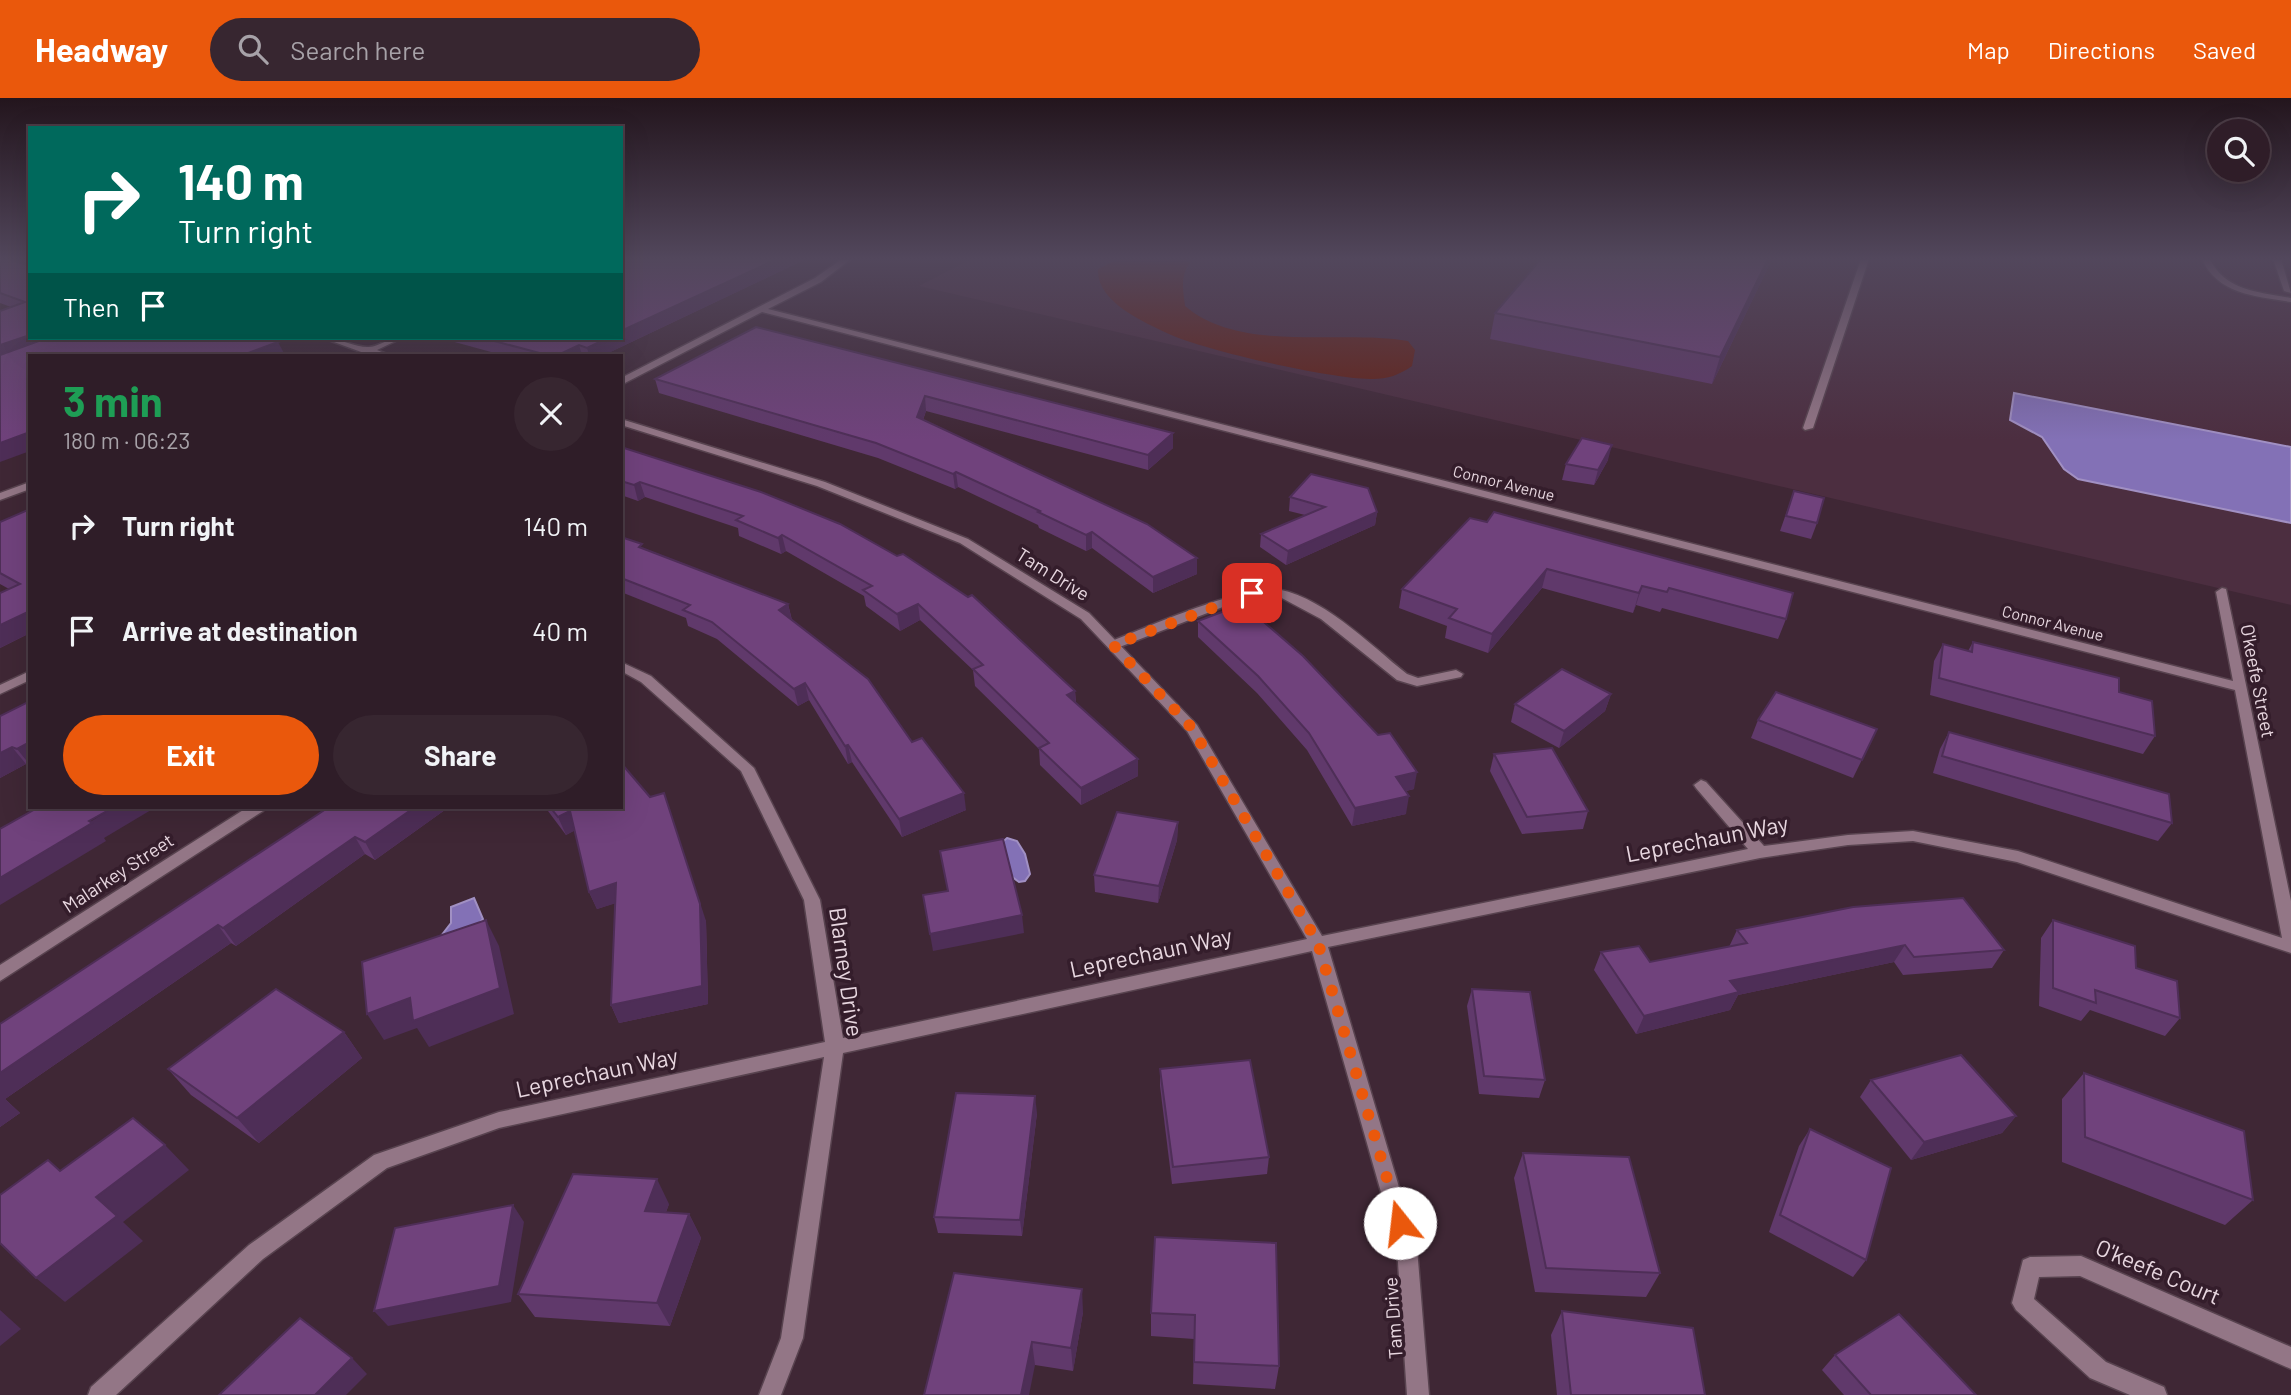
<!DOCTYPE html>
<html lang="en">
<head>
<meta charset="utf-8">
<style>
  :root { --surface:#2f1d28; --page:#372630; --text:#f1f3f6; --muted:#a7a2a8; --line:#4a3b45; --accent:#ea580c }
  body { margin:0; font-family:Barlow,sans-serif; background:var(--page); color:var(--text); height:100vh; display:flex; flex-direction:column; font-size:26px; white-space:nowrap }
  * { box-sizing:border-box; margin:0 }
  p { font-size:23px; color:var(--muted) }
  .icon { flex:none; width:38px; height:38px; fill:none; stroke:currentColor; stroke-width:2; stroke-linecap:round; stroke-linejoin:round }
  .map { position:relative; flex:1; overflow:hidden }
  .panel { position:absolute; left:28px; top:256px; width:595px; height:455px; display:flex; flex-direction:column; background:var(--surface); border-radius:0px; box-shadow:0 7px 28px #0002,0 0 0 2px var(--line) }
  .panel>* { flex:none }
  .hud { position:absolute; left:28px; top:28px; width:595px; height:214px; border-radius:0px; box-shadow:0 7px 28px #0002,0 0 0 2px var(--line); background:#00695c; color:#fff; overflow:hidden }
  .controls { position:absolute; left:2207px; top:21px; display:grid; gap:14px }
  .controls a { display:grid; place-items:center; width:63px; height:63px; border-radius:50%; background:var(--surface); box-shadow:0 7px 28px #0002,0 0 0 2px var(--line); font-size:35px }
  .pin { position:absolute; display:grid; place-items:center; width:60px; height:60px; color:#fff; margin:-30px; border-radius:14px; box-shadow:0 4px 10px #0006 }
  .me { position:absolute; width:77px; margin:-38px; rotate:344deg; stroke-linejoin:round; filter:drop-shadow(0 0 5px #0008) }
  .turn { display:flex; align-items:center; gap:24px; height:147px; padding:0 35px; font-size:32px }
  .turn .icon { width:91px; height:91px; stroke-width:2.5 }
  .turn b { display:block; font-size:49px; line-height:60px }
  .then { display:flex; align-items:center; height:66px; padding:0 35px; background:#0003; gap:14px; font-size:26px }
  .round { display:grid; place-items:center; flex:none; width:74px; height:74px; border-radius:37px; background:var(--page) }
  .overview { display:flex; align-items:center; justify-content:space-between; height:119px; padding:0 35px }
  h1 { font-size:42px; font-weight:700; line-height:52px; color:#1e9e55 }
  .cta { display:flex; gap:14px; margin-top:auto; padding:14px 35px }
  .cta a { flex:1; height:80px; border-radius:42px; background:var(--accent); color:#fff; font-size:28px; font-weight:700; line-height:80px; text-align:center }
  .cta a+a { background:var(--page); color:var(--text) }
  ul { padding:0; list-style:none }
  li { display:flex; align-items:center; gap:21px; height:105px; padding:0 35px }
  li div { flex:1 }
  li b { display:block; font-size:26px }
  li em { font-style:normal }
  header { display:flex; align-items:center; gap:42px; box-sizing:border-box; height:98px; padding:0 35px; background:var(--accent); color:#fff }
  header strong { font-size:33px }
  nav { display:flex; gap:38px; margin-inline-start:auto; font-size:24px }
  .search { width:490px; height:63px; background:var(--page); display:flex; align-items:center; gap:18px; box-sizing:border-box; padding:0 24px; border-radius:38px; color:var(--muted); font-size:26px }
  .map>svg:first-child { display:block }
</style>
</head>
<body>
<header>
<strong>Headway</strong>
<div class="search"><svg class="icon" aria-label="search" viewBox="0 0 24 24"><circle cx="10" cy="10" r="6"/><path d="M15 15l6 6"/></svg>Search here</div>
<nav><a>Map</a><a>Directions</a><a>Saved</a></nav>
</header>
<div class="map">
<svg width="2291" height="1297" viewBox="0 0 2291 1297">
  <rect width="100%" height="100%" fill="#3f2735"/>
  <!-- built -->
  <polygon fill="#4c2e40" points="971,161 2291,161 2291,507 919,188"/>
  <!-- green -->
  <path fill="#662013" d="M 1118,161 L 1186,161 L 1190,165 C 1180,177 1183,193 1185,208 C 1241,256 1341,231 1408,243 L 1415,252 L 1412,268 C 1399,277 1388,281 1372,281 C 1334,282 1203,252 1169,236 C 1144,224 1096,204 1098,171 Z"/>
  <!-- water -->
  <g fill="#8371b6" stroke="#a190c3" stroke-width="2">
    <polygon points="2014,295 2291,349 2291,425 2078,381 2064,371 2042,339 2010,322"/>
    <polygon points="1007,740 1017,743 1025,756 1030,776 1025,783 1019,784 1011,778 999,747"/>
    <polygon points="474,800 483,821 465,842 441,838 451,825 451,809"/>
  </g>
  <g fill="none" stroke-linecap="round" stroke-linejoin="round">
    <defs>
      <g id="lane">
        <polygon points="1861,161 1869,161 1813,330 1805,332 1803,330"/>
        <path d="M 2202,161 L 2210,161 C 2225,193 2259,194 2291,200 L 2291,204 C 2256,198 2218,197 2202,161 Z"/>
        <polygon points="2273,161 2281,161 2291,195 2284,193"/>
        <path d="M 1266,490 C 1316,491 1369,546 1407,576 L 1418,580 L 1456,572 L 1463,576 L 1461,579 L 1417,588 L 1397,582 L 1321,521 L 1278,498 L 1266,497 L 1228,507 L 1117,550 L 1109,550 L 1107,547 L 1109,544 C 1160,524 1211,501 1266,490 Z"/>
      </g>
      <g id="street">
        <polygon points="842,161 851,161 821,184 768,211 2233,583 2216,494 2222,490 2226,491 2291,803 2291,855 2017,764 1913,743 1848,747 1760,760 1328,849 1417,1150 1429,1297 1407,1297 1397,1150 1312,853 843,955 803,1240 781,1297 759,1297 781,1240 824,959 499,1030 387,1070 263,1161 116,1297 88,1297 91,1289 249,1147 374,1057 499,1014 825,944 804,802 741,673 641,584 621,573 621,564 651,578 754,670 820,802 843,940 1307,841 1187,633 1081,521 960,445 817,388 621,327 621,321 825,384 968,441 1089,515 1197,627 1322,838 1748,751 1696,690 1694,687 1701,682 1706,684 1764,748 1848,737 1913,733 2018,753 2282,840 2235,592 762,214 621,287 621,280 815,180"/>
        <path d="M 323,240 C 338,240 358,250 369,249 C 381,248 388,239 402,240 L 377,252 L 389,257 L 364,255 Z"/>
        <polygon points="30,384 30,391 0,402 0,395"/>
        <polygon points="30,573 30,582 0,596 0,587"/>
        <polygon points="248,709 265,709 263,713 0,883 0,867"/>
        <polygon points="2081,1158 2291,1249 2291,1271 2080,1178 2039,1179 2034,1201 2106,1264 2164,1289 2167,1297 2130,1297 2090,1280 2016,1212 2012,1205 2023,1162 2030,1159"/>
      </g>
    </defs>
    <!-- lane casing -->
    <use href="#lane" stroke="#58434f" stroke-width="3"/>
    <!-- street casing -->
    <use href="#street" stroke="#58434f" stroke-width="3"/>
    <!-- lane -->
    <use href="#lane" fill="#937686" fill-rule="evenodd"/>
    <!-- street -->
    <use href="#street" fill="#937686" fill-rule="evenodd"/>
  </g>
  <!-- wall -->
  <g fill="#60396b">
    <polygon points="0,161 30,168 30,257 11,209 0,205"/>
    <polygon points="621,161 806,161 604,257 502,257 440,240 621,240"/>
    <polygon points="1541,161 1772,161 1712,286 1490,241 1495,215"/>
    <polygon points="756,229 1173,350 1148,372 926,313 923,322 1197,460 1197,476 1153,495 1092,450 1086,453 1039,430 1038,427 958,389 955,391 878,360 659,295 655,281"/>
    <polygon points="621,349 761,394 1075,593 1076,605 1138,661 1138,678 1081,707 1040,667 1039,651 975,588 973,572 920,522 900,533 866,508 864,498 786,453 781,456 739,438 738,430 645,399 638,403 621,397"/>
    <polygon points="1608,362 1594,387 1562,382 1566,366"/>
    <polygon points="1794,393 1817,425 1811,441 1780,433"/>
    <polygon points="1290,399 1377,414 1375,427 1286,467 1260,449 1261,436 1305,417 1289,413"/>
    <polygon points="30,411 30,535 0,550 9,491 0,486 0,424"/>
    <polygon points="1470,420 1786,521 1778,541 1662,510 1660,514 1636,507 1633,515 1542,490 1488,555 1445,540 1447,528 1399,510 1402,491"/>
    <polygon points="621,439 643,450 788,506 792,522 912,644 966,712 902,739 852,664 848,666 809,602 798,608 717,541 688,528 686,520 621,494"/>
    <polygon points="1198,523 1414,691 1406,693 1406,716 1352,728 1307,652 1257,595 1198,539"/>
    <polygon points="1973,544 2119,594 2155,638 2143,656 1930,597 1934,563 1943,546 1968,553"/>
    <polygon points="1611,596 1605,613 1559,650 1511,624 1515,606"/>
    <polygon points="30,603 30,668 26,666 0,680 0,618"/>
    <polygon points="1758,622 1877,631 1853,680 1751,640"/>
    <polygon points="1949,634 2172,725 2158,743 1933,675 1940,651"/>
    <polygon points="1494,656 1588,713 1583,731 1522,736 1490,673"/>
    <polygon points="329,709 449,709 375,762 365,756 236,848 231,845 5,1001 20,1015 0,1029 0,926"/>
    <polygon points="545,709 621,709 706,823 708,906 619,925 611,907 615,805 597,811 589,794 575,732 566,737"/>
    <polygon points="1178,724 1177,742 1158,805 1095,794 1094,777"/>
    <polygon points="2053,822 2136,870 2180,920 2165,938 2090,912 2081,923 2039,908 2041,840"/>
    <polygon points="1737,832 2004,852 1992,870 1903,877 1894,864 1738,897 1730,912 1636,936 1594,872 1601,854 1650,864 1729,849"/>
    <polygon points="1472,891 1545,982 1539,1000 1479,996 1467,908"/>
    <polygon points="344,934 362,960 259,1045 191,997 168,971"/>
    <polygon points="1160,971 1269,1059 1267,1076 1172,1086 1160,988"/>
    <polygon points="2084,975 2253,1102 2225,1127 2062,1064 2062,1001"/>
    <polygon points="1871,982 2016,1018 2002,1035 1911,1062 1860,999"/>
    <polygon points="1037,1015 1022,1138 938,1135 934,1119"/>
    <polygon points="1810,1031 1866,1162 1853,1179 1769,1134 1799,1048"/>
    <polygon points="1523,1055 1660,1175 1646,1199 1535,1194 1514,1080"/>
    <polygon points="669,1106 666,1114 689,1116 701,1140 670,1228 535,1219 518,1196"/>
    <polygon points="1276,1145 1279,1268 1275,1291 1193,1286 1194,1241 1151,1238 1151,1215"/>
    <polygon points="1562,1213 1705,1297 1557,1297 1551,1237"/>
    <polygon points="1083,1214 1073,1273 1035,1267 924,1297"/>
    <polygon points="1835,1257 1976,1297 1844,1297 1822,1272"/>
  </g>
  <!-- shaded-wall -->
  <g fill="#4e2e57">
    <polygon points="777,161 806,161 604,257 589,257 587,250 608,240 621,240 621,233"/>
    <polygon points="1768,161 1772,161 1712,286 1720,259"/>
    <polygon points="30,237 30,240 71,240 0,264 0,247"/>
    <polygon points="278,244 285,257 243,257"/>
    <polygon points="579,247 582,257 558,257"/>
    <polygon points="925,298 926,313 919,333 917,319"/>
    <polygon points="30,334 30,353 0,364 0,345"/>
    <polygon points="1173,335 1173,350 1148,372 1148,357"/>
    <polygon points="1612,347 1608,362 1594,387 1598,372"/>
    <polygon points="956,374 958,389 955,391 953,376"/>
    <polygon points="640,384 645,399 638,403 634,387"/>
    <polygon points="1377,414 1375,427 1286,467 1288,453"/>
    <polygon points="1092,434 1092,450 1086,453 1086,437"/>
    <polygon points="782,437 786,453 781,456 778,440"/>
    <polygon points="1197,460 1197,476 1153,495 1153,479"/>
    <polygon points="1547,471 1542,490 1488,555 1492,536"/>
    <polygon points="1642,488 1636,507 1633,515 1639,495"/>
    <polygon points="788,506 792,523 779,512"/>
    <polygon points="918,506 920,522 900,533 897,516"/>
    <polygon points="30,513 30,535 0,550 0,527"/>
    <polygon points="805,585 809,602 798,608 794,591"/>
    <polygon points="1075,593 1076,611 1067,597"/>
    <polygon points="1611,596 1605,613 1559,650 1564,633"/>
    <polygon points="30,644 30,667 17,651"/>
    <polygon points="848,647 852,664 848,666 845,648"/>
    <polygon points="12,649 26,666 0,680 0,655"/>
    <polygon points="1138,661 1138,678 1081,707 1081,690"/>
    <polygon points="1417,674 1414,691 1393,696 1396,679"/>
    <polygon points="664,695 706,823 708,906 619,925 611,907"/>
    <polygon points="964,695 966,712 902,739 899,721"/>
    <polygon points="1409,698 1406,716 1352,728 1355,710"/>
    <polygon points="114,709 156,709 104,740 106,743 0,807 0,780"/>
    <polygon points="415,709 449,709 375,762 365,744"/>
    <polygon points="570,713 578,731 566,737 558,719"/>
    <polygon points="1178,724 1177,742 1158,805 1159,788"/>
    <polygon points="355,739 365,756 236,848 223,830"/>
    <polygon points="616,785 623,803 597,811 589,794"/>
    <polygon points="1022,817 1024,835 933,853 930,836"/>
    <polygon points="486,822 499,848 514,916 429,949 417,930 384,942 367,916"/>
    <polygon points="218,827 231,845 5,1001 20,1015 0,1029 0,975"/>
    <polygon points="1905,847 1894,864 1738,897 1730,912 1636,936 1644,918 1730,883"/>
    <polygon points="344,934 362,960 259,1045 237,1020"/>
    <polygon points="1035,998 1037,1015 1022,1138 1020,1122"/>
    <polygon points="2016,1018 2002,1035 1911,1062 1924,1044"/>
    <polygon points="165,1047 189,1072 123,1124 143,1143 65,1204 36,1180 96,1099"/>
    <polygon points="657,1081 669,1106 657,1138 645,1113"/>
    <polygon points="513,1107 524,1124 511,1204 388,1228 374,1213"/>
    <polygon points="689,1116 701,1140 670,1228 657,1205"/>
    <polygon points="1082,1191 1083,1214 1073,1273 1071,1250"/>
    <polygon points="0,1212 21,1231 0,1248"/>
    <polygon points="1032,1244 1035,1267 1029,1297 1021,1297"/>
    <polygon points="352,1260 367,1276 346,1297 315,1297"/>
  </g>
  <!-- building -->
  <g fill="#70427c" stroke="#4e2e57" stroke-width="2">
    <polygon points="0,161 8,161 30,168 30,237 0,247 0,213 25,204 0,195"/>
    <polygon points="621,161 777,161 621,233"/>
    <polygon points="1541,161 1768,161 1720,259 1495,215"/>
    <polygon points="756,229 1173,335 1148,357 925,298 917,319 1147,426 1197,460 1153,479 1092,434 1086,437 1038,414 1040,413 956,374 953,376 876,345 655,281"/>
    <polygon points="47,240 265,240 278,244 243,257 30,257 30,334 0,345 0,257"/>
    <polygon points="483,240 608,240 587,250 579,247 558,257 547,257"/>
    <polygon points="1582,340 1612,347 1598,372 1566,366"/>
    <polygon points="621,349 761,394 840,426 897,458 903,456 968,499 972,497 1075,593 1067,597 1138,661 1081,690 1039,650 1049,645 973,571 983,567 918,506 897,516 863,492 872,488 782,437 778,440 736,422 743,418 640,384 634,387 621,383"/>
    <polygon points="1311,376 1368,390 1377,414 1288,453 1261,436 1325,409 1290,399"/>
    <polygon points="1794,393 1824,400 1817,425 1786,418"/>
    <polygon points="30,411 30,513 0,527 0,495 20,486 0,475 0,424"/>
    <polygon points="1494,414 1793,495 1786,521 1669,490 1667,494 1642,488 1639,495 1547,471 1492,536 1449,520 1457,511 1402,491 1470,420 1487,424"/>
    <polygon points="621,439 642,446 639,449 788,506 779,512 868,581 912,644 922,640 964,695 899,721 848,647 845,648 805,585 794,591 712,524 683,512 690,507 621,480"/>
    <polygon points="1243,506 1303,558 1378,637 1390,635 1417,674 1396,679 1409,698 1355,710 1309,635 1258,578 1198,523"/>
    <polygon points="1973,544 2119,580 2119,594 2152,603 2155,638 1939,580 1943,546 1972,554"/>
    <polygon points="1562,571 1611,596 1564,633 1515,606"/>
    <polygon points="1776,594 1877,631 1862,662 1758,622"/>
    <polygon points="30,603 30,644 17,651 12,649 0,655 0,618"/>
    <polygon points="1949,634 2169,696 2172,725 1942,658"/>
    <polygon points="1552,650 1588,713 1527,719 1494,656"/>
    <polygon points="621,665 650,699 664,695 700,806 702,888 611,907 616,785 589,794 570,713 558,719 550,709 621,709"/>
    <polygon points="39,709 114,709 89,723 92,725 0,780 0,731"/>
    <polygon points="329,709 415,709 365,744 355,739 223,830 218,827 0,975 0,926"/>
    <polygon points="1117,714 1178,724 1159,788 1094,777"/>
    <polygon points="1003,741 1022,817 930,836 923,797 948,793 940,753"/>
    <polygon points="1963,800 2004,852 1914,859 1905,847 1730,883 1739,894 1644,918 1601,854 1639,848 1650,864 1747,845 1737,832 1853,809"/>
    <polygon points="486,822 500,890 413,923 410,900 367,916 362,864"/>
    <polygon points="2053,822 2135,848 2136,870 2177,883 2180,920 2095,892 2096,905 2053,890"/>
    <polygon points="276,891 344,934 237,1020 168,971"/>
    <polygon points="1472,891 1530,894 1545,982 1484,978"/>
    <polygon points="1961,957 2016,1018 1924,1044 1871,982"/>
    <polygon points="1250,962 1269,1059 1173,1069 1160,971"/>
    <polygon points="2084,975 2244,1033 2253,1102 2085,1039"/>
    <polygon points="956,995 1035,998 1020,1122 934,1119"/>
    <polygon points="133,1020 165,1047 96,1099 117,1118 36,1180 0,1145 0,1097 48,1062 60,1073"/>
    <polygon points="1810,1031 1891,1070 1866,1162 1780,1117"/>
    <polygon points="1523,1055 1629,1059 1660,1175 1546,1170"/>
    <polygon points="573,1076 657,1081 645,1113 689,1116 657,1205 518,1196"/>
    <polygon points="513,1107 499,1188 374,1213 395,1130"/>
    <polygon points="1155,1139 1276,1145 1279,1268 1194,1264 1195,1217 1151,1215"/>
    <polygon points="954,1175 1082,1191 1071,1250 1032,1244 1021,1297 924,1297"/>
    <polygon points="1562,1213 1693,1230 1705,1297 1571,1297"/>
    <polygon points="1899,1216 1976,1297 1871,1297 1835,1257"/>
    <polygon points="300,1220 352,1260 315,1297 219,1297"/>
  </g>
  <!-- sky -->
  <linearGradient id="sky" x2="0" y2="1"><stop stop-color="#23151d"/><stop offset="0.47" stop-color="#52475c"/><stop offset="1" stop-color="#52475c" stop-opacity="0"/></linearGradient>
  <rect width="2291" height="342" fill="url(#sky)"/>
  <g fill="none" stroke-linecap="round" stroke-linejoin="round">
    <!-- route -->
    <polyline stroke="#ea580c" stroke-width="12" stroke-dasharray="0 21.6" points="1252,495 1113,547 1192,630 1318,845 1400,1125"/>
  </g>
  <g text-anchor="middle" stroke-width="7" stroke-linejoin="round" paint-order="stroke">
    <!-- far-street labels -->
    <g font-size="16" fill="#e8d7e0" stroke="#341d2b">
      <text transform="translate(1504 385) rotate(14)" y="6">Connor Avenue</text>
      <text transform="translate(2053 525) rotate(14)" y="6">Connor Avenue</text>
    </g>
    <!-- street labels -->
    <g font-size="19" fill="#e8d7e0" stroke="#341d2b">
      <text transform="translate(1053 476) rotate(32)" y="7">Tam Drive</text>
      <text transform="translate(2258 583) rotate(79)" y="7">O'keefe Street</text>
      <text transform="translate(118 775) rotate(-33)" y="7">Malarkey Street</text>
      <text transform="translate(1393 1220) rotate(-94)" y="7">Tam Drive</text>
    </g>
    <!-- near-street labels -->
    <g font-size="23" fill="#e8d7e0" stroke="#341d2b">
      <text transform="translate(1707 741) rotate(-11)" y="8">Leprechaun Way</text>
      <text transform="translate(1151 855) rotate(-12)" y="8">Leprechaun Way</text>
      <text transform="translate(846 874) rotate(82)" y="8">Blarney Drive</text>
      <text transform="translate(597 975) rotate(-12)" y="8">Leprechaun Way</text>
      <text transform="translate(2158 1174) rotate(23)" y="8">O'keefe Court</text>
    </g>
  </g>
</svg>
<div class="controls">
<a><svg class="icon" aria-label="search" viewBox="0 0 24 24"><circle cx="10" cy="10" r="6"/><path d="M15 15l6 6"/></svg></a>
</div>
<div class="pin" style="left:1252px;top:495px;background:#d93025"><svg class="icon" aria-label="arrive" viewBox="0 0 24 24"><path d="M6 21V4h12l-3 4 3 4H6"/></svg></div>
<svg class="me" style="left:1400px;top:1125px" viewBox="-20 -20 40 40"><circle r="19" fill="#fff"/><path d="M0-13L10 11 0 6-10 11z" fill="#ea580c"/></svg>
<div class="hud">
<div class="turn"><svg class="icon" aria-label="right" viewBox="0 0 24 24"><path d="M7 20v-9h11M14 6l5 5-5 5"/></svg><div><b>140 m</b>Turn right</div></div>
<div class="then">Then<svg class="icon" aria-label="arrive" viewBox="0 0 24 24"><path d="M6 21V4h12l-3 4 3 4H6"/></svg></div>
</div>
<section class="panel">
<div class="overview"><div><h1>3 min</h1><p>180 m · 06:23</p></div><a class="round"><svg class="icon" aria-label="close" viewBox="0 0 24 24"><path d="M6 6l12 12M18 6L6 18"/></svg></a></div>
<ul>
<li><svg class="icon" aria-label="right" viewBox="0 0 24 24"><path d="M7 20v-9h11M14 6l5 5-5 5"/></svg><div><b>Turn right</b></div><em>140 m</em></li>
<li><svg class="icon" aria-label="arrive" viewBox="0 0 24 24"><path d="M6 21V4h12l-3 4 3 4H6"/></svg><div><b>Arrive at destination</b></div><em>40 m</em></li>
</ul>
<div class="cta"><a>Exit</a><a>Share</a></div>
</section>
</div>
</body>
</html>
